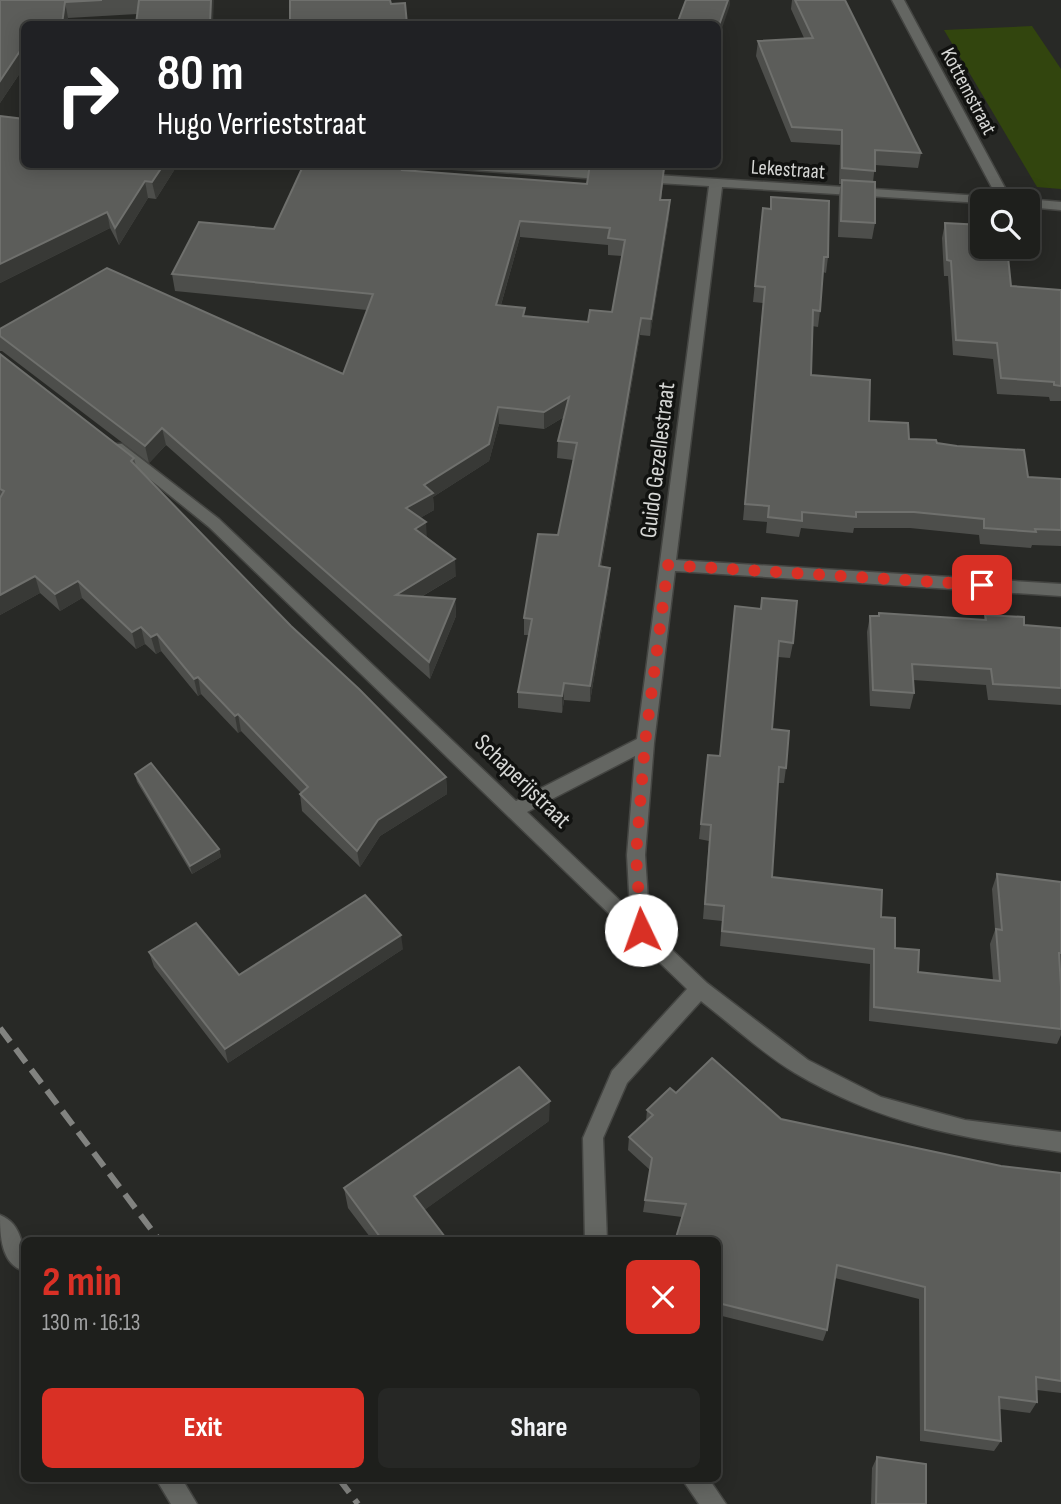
<!DOCTYPE html>
<html lang="en">
<head>
<meta charset="utf-8">
<style>
  :root { --surface:#1e1f1c; --page:#262725; --text:#f1f3f6; --muted:#a1a2a3; --line:#3c3d3b; --accent:#d93025 }
  body { margin:0; font-family:"Sofia Sans Condensed",sans-serif; background:var(--page); color:var(--text); height:100vh; display:flex; flex-direction:column; font-size:26px; white-space:nowrap }
  * { box-sizing:border-box; margin:0 }
  p { font-size:23px; color:var(--muted) }
  .icon { flex:none; width:38px; height:38px; fill:none; stroke:currentColor; stroke-width:2; stroke-linecap:round; stroke-linejoin:round }
  .map { position:relative; flex:1; overflow:hidden }
  .panel { position:absolute; left:21px; top:1237px; width:700px; height:245px; display:flex; flex-direction:column; background:var(--surface); border-radius:10px; box-shadow:0 4px 18px #0003,0 0 0 2px var(--line) }
  .panel>* { flex:none }
  .banner { position:absolute; left:21px; top:21px; width:700px; height:147px; border-radius:10px; box-shadow:0 4px 18px #0003,0 0 0 2px var(--line); background:#202124; color:#fff; overflow:hidden }
  .buttons { position:absolute; left:970px; top:189px; display:grid; gap:14px }
  .buttons a { display:grid; place-items:center; width:70px; height:70px; border-radius:10px; background:var(--surface); box-shadow:0 4px 18px #0003,0 0 0 2px var(--line); font-size:35px }
  .pin { position:absolute; display:grid; place-items:center; width:60px; height:60px; color:#fff; margin:-30px; border-radius:14px; box-shadow:0 4px 10px #0006 }
  .me { position:absolute; width:77px; margin:-38px; rotate:357deg; stroke-linejoin:round; filter:drop-shadow(0 0 5px #0008) }
  .turn { display:flex; align-items:center; gap:24px; height:147px; padding:0 21px; font-size:32px }
  .turn .icon { width:91px; height:91px; stroke-width:2.5 }
  .turn b { display:block; font-size:49px; line-height:60px }
  .round { display:grid; place-items:center; flex:none; width:74px; height:74px; border-radius:10px; background:var(--page) }
  .summary { display:flex; align-items:center; justify-content:space-between; height:119px; padding:0 21px }
  h1 { font-size:42px; font-weight:700; line-height:52px; color:var(--accent) }
  .button { display:flex; gap:14px; margin-top:auto; padding:14px 21px }
  .button a { flex:1; height:80px; border-radius:10px; background:var(--accent); color:#fff; font-size:28px; font-weight:700; line-height:80px; text-align:center }
  .button a+a { background:var(--page); color:var(--text) }
  .map>svg:first-child { display:block }
</style>
</head>
<body>
<div class="map">
<svg width="1061" height="1504" viewBox="0 0 1061 1504">
  <rect width="100%" height="100%" fill="#282926"/>
  <!-- green -->
  <polygon fill="#32450e" points="1032,26 1061,69 1061,189 1037,187 944,30"/>
  <g fill="none" stroke-linecap="round" stroke-linejoin="round">
    <defs>
      <g id="street">
        <path d="M 892,0 L 904,0 L 1012,201 L 982,201 L 982,203 L 722,187 L 676,560 L 1061,584 L 1061,596 L 675,571 L 654,743 L 645,855 L 650,929 L 707,983 L 808,1060 L 881,1097 L 965,1120 L 1061,1132 L 1061,1152 C 962,1138 883,1125 795,1073 C 762,1053 732,1025 701,1001 L 627,1083 L 603,1138 L 607,1241 L 585,1241 L 583,1138 L 612,1071 L 687,989 L 209,527 L 110,447 L 112,444 L 122,444 L 219,519 L 516,801 L 637,739 L 709,186 L 641,182 L 635,178 L 641,174 L 997,197 ZM 635,756 L 627,855 L 630,910 L 527,812 Z"/>
        <polygon points="439,164 504,164 613,172 619,176 613,180 445,168"/>
        <polygon points="1027,199 1061,202 1061,210 1027,207 1027,201 1022,201"/>
        <path d="M 0,1215 C 23,1224 24,1250 24,1271 C 1,1264 0,1236 0,1215 Z"/>
        <polygon points="156,1479 182,1479 197,1504 171,1504"/>
        <polygon points="682,1479 709,1479 726,1504 699,1504"/>
      </g>
    </defs>
    <!-- street casing -->
    <use href="#street" stroke="#444542" stroke-width="3"/>
    <!-- street -->
    <use href="#street" fill="#646662" fill-rule="evenodd"/>
    <!-- rail -->
    <g stroke="#828380" stroke-width="6" stroke-dasharray="17 9" stroke-linecap="butt">
      <polyline points="0,1028 160,1241"/>
      <polyline points="339,1479 358,1504"/>
    </g>
  </g>
  <!-- wall -->
  <g fill="#4d4e4b" fill-rule="evenodd">
    <polygon points="0,0 214,0 137,14 68,18 67,24 24,24 24,67 0,103"/>
    <polygon points="792,0 845,0 921,153 918,168 875,165 873,182 875,223 872,239 838,237 839,196 841,184 839,184 840,145 791,142 756,56 758,41 804,38 791,9"/>
    <polygon points="0,116 24,164 178,164 156,199 148,198 119,245 110,228 0,283"/>
    <path d="M 590,164 L 665,164 L 661,200 L 670,200 L 669,217 L 650,336 L 640,335 L 601,567 L 609,585 L 590,702 L 564,700 L 562,713 L 518,708 L 518,692 L 529,635 L 524,635 L 524,618 L 558,535 L 573,460 L 557,458 L 558,441 L 564,417 L 544,429 L 499,424 L 489,461 L 433,497 L 434,510 L 420,518 L 427,538 L 456,576 L 421,597 L 455,599 L 456,616 L 430,679 L 166,445 L 149,463 L 2,351 L 0,351 L 0,329 L 343,374 L 367,310 L 175,291 L 172,274 L 406,170 L 587,184 ZM 520,237 L 608,245 L 608,255 L 622,256 L 612,312 L 588,322 L 525,316 L 501,305 Z"/>
    <polygon points="771,197 828,257 826,273 823,272 820,311 818,327 812,326 811,375 869,421 909,439 937,443 1028,477 1061,479 1061,546 1032,545 1031,548 993,545 980,544 979,535 910,528 854,528 853,533 801,528 799,537 766,533 767,522 743,520 763,303 753,302 763,208 770,209"/>
    <polygon points="945,223 1011,286 1061,290 1061,401 1050,401 1049,397 997,394 993,359 953,355 948,276 944,276 942,238"/>
    <polygon points="0,354 134,458 136,466 291,626 446,777 447,794 380,836 360,867 302,811 300,794 301,793 241,731 238,733 201,694 198,696 161,651 156,654 145,644 136,649 82,598 60,611 40,593 0,615"/>
    <polygon points="762,598 793,643 790,658 778,657 772,729 786,768 784,783 778,783 772,877 881,917 895,948 918,972 993,980 990,944 995,930 992,889 997,874 1061,882 1061,969 1060,969 1061,1035 1057,1044 869,1021 870,964 720,946 722,921 703,919 709,841 699,839 708,755 720,756 733,622 760,609"/>
    <polygon points="879,613 984,620 985,615 1024,625 1061,628 1061,705 988,700 986,685 913,680 914,693 910,709 870,706 867,632 870,616 878,616"/>
    <polygon points="135,774 219,849 221,857 192,874 137,782"/>
    <polygon points="403,949 228,1063 154,967 149,952 239,975"/>
    <polygon points="676,1093 781,1119 1001,1166 1061,1173 1061,1393 1037,1390 1037,1402 1030,1413 1000,1409 1001,1441 994,1451 920,1441 919,1299 835,1278 827,1330 823,1341 718,1315 718,1241 682,1217 643,1212 650,1170 628,1150 629,1137 646,1121 647,1110"/>
    <polygon points="549,1121 424,1210 448,1241 373,1241 348,1208 344,1188"/>
    <polygon points="877,1457 926,1504 871,1504 872,1468"/>
  </g>
  <!-- shaded-wall -->
  <g fill="#383936">
    <polygon points="211,0 214,0 213,24 210,24"/>
    <polygon points="728,0 730,0 730,5 718,40 718,28"/>
    <polygon points="65,2 68,18 67,24 62,24"/>
    <polygon points="24,45 24,67 0,103 0,81"/>
    <polygon points="164,164 178,164 156,199 152,182"/>
    <polygon points="403,164 407,164 403,186 402,170"/>
    <polygon points="145,181 148,198 119,245 115,228"/>
    <polygon points="670,200 669,217 650,336 651,319"/>
    <polygon points="107,212 110,228 0,283 0,264"/>
    <polygon points="520,221 520,237 496,322 496,305"/>
    <polygon points="641,318 640,335 598,583 599,566"/>
    <polygon points="569,397 569,414 544,429 544,412"/>
    <polygon points="498,407 499,424 489,461 433,497 434,510 408,525 406,508 424,485"/>
    <polygon points="162,428 166,445 149,463 145,446"/>
    <polygon points="426,522 427,540 415,529"/>
    <polygon points="455,559 456,576 397,611 396,595"/>
    <polygon points="610,568 609,585 590,702 590,686"/>
    <polygon points="35,576 40,593 0,615 0,595"/>
    <polygon points="78,581 82,598 60,611 55,594"/>
    <polygon points="455,599 456,616 430,679 429,662"/>
    <polygon points="141,627 145,644 136,649 132,632"/>
    <polygon points="157,634 161,651 156,654 151,637"/>
    <polygon points="198,677 201,694 198,696 194,679"/>
    <polygon points="564,683 564,700 562,713 562,696"/>
    <polygon points="238,714 241,731 238,733 235,716"/>
    <polygon points="446,777 447,794 380,836 360,867 357,851 378,820"/>
    <polygon points="219,849 221,857 192,874 190,866"/>
    <polygon points="401,935 403,949 228,1063 225,1049"/>
    <polygon points="550,1101 549,1121 416,1216 414,1196"/>
  </g>
  <!-- building -->
  <g fill="#5c5d5a" stroke="#6f706d" stroke-width="2" fill-rule="evenodd">
    <polygon points="0,0 102,0 65,2 62,24 24,24 24,45 0,81"/>
    <polygon points="139,0 211,0 210,24 136,24"/>
    <polygon points="290,0 390,0 391,4 405,3 407,24 290,24"/>
    <polygon points="686,0 728,0 718,28 718,24 677,24"/>
    <polygon points="795,0 845,0 921,153 875,150 875,171 842,168 842,130 792,127 758,41 813,38"/>
    <polygon points="0,116 24,119 24,164 164,164 152,182 145,181 115,228 107,212 0,264"/>
    <path d="M 304,164 L 403,164 L 402,170 L 587,184 L 590,164 L 609,164 L 664,168 L 660,200 L 670,200 L 651,319 L 641,318 L 599,566 L 610,568 L 590,686 L 564,683 L 562,696 L 518,692 L 532,619 L 524,618 L 538,534 L 558,535 L 577,443 L 558,441 L 569,397 L 544,412 L 498,407 L 489,444 L 424,485 L 433,493 L 406,508 L 426,522 L 415,529 L 455,559 L 396,595 L 455,599 L 429,662 L 162,428 L 145,446 L 0,336 L 0,329 L 107,268 L 343,374 L 373,294 L 172,274 L 199,222 L 274,229 ZM 520,221 L 610,228 L 608,238 L 625,240 L 612,312 L 590,310 L 588,322 L 523,316 L 525,308 L 496,305 Z"/>
    <polygon points="842,180 875,182 875,223 841,221"/>
    <polygon points="771,197 829,201 828,257 824,257 820,311 813,310 811,375 870,380 869,421 908,423 909,439 936,440 937,443 957,446 1024,450 1028,477 1061,479 1061,530 1035,529 1036,532 998,529 984,528 984,519 914,512 856,512 856,517 802,512 802,521 768,517 769,506 745,504 765,287 755,286 763,208 771,209"/>
    <polygon points="945,223 982,225 982,247 1007,247 1011,286 1061,290 1061,386 1054,385 1054,382 1001,378 997,343 956,340 951,261 947,260"/>
    <polygon points="0,354 134,458 131,461 291,626 359,689 446,777 378,820 357,851 300,794 308,787 238,714 235,716 198,677 194,679 157,634 151,637 141,627 132,632 78,581 55,594 35,576 0,595 0,498 4,491 0,489"/>
    <polygon points="762,598 797,601 793,643 779,641 772,729 789,731 786,768 779,767 772,877 882,890 881,917 895,918 895,948 919,950 918,972 1000,981 996,929 1002,930 997,874 1061,882 1061,953 1059,953 1061,987 1061,1029 874,1007 874,949 722,931 724,906 705,904 711,825 701,824 708,755 720,756 735,606 761,609"/>
    <polygon points="879,613 986,620 985,615 1024,617 1024,625 1061,628 1061,688 993,684 991,669 912,664 914,693 873,690 870,616 879,616"/>
    <polygon points="151,763 219,849 190,866 135,774"/>
    <polygon points="365,895 401,935 225,1049 149,952 196,923 239,975"/>
    <polygon points="712,1058 781,1119 1001,1166 1061,1173 1061,1381 1036,1377 1037,1402 999,1397 1001,1441 925,1430 925,1287 837,1265 827,1330 718,1303 718,1287 719,1278 718,1278 718,1241 675,1241 686,1204 645,1200 652,1158 629,1137 653,1115 647,1110 670,1088 676,1093"/>
    <polygon points="519,1067 550,1101 414,1196 448,1241 383,1241 344,1188"/>
    <polygon points="877,1457 926,1464 926,1504 876,1504"/>
  </g>
  <g fill="none" stroke-linecap="round" stroke-linejoin="round">
    <!-- route -->
    <polyline stroke="#d93025" stroke-width="12" stroke-dasharray="0 21.6" points="641,930 636,855 645,743 668,565 982,585"/>
  </g>
  <g text-anchor="middle" stroke-width="7" stroke-linejoin="round" paint-order="stroke">
    <!-- far-street labels -->
    <g font-size="21" fill="#d6d7d5" stroke="#111210">
      <text transform="translate(969 91) rotate(62)" y="7">Kottemstraat</text>
      <text transform="translate(788 169) rotate(4)" y="7">Lekestraat</text>
    </g>
    <!-- street labels -->
    <g font-size="24" fill="#d6d7d5" stroke="#111210">
      <text transform="translate(657 460) rotate(-83)" y="8">Guido Gezellestraat</text>
      <text transform="translate(523 781) rotate(44)" y="8">Schaperijstraat</text>
    </g>
  </g>
</svg>
<div class="buttons">
<a><svg class="icon" aria-label="search" viewBox="0 0 24 24"><circle cx="10" cy="10" r="6"/><path d="M15 15l6 6"/></svg></a>
</div>
<div class="pin" style="left:982px;top:585px;background:#d93025"><svg class="icon" aria-label="arrive" viewBox="0 0 24 24"><path d="M6 21V4h12l-3 4 3 4H6"/></svg></div>
<svg class="me" style="left:641px;top:930px" viewBox="-20 -20 40 40"><circle r="19" fill="#fff"/><path d="M0-13L10 11 0 6-10 11z" fill="#d93025"/></svg>
<div class="banner">
<div class="turn"><svg class="icon" aria-label="right" viewBox="0 0 24 24"><path d="M7 20v-9h11M14 6l5 5-5 5"/></svg><div><b>80 m</b>Hugo Verrieststraat</div></div>
</div>
<section class="panel">
<div class="summary"><div><h1>2 min</h1><p>130 m · 16:13</p></div><a class="round" style="background:#d93025;color:#fff"><svg class="icon" aria-label="close" viewBox="0 0 24 24"><path d="M6 6l12 12M18 6L6 18"/></svg></a></div>
<div class="button"><a>Exit</a><a>Share</a></div>
</section>
</div>
</body>
</html>
